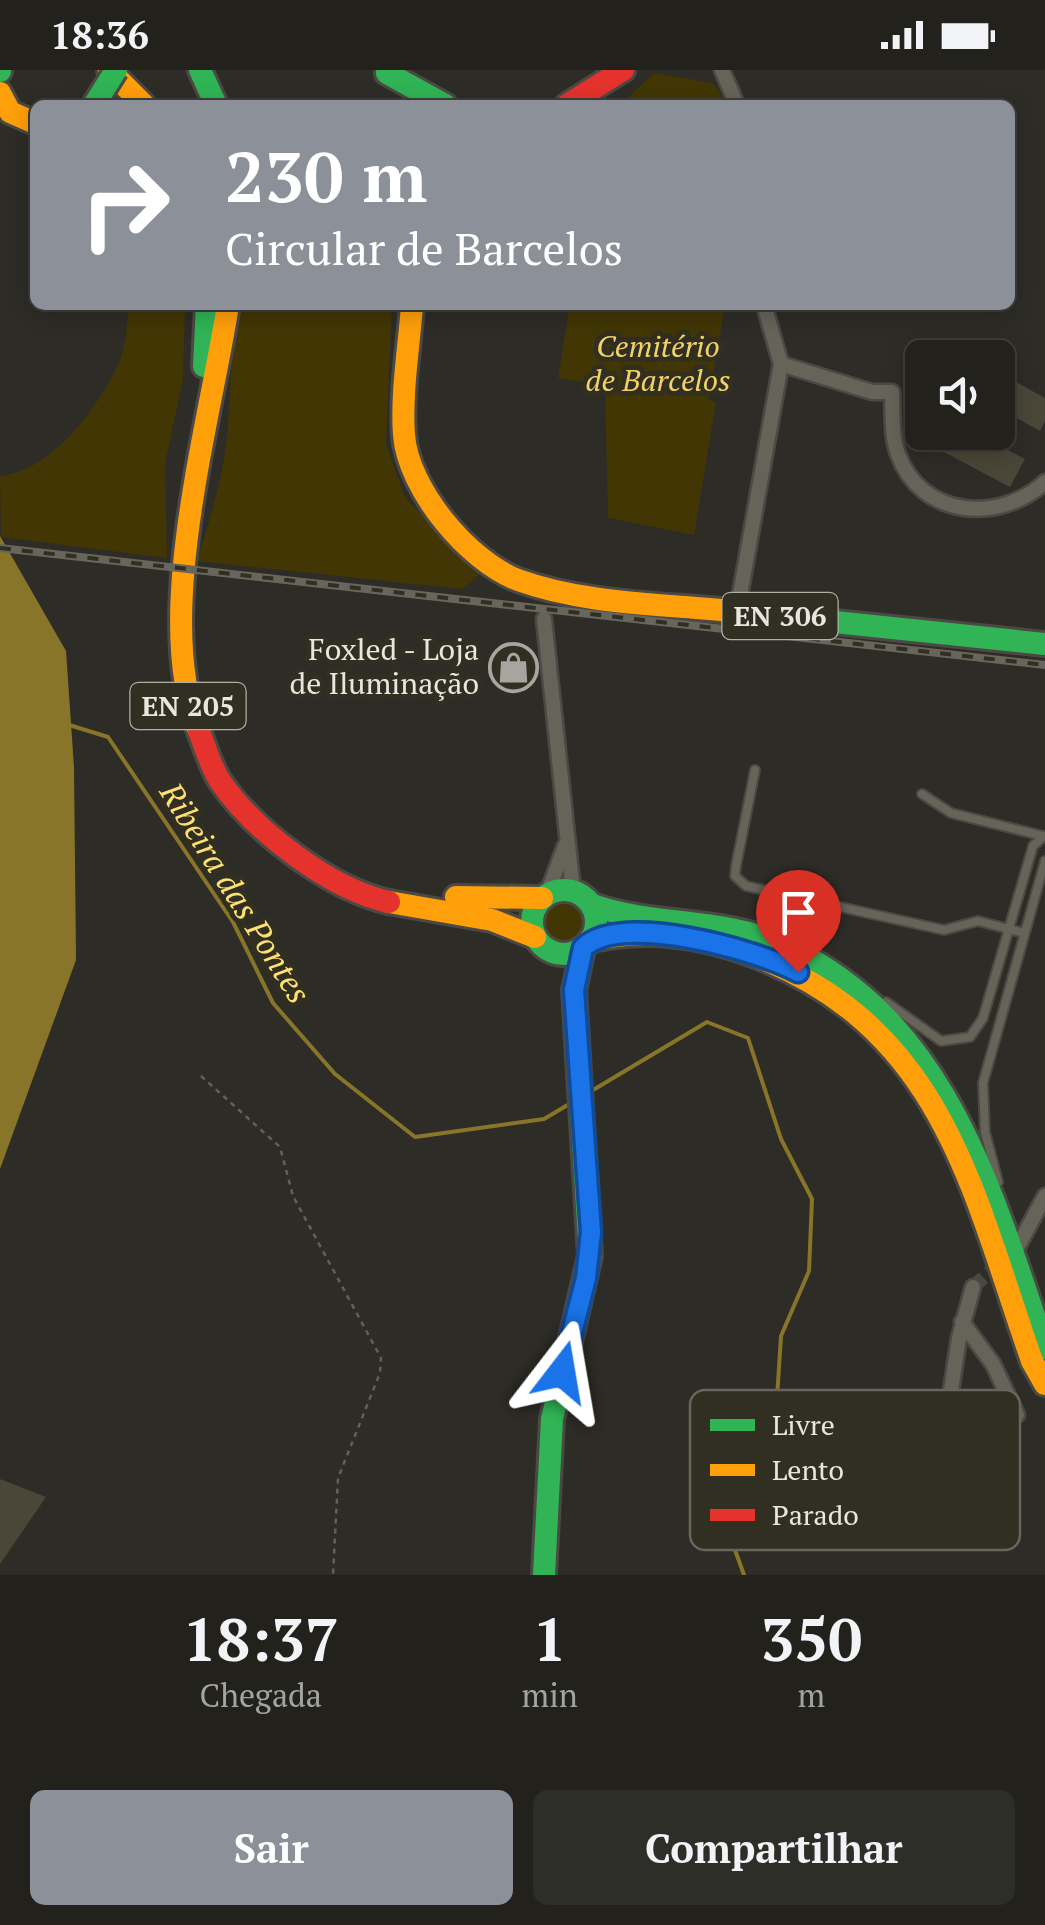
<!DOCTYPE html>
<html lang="pt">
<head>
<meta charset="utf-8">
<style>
  :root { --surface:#22211c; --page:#2e2e29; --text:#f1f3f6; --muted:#a2a3a3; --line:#3f3e3b; --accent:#8c9099 }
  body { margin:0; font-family:"PT Serif",serif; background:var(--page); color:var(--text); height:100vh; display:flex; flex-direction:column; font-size:38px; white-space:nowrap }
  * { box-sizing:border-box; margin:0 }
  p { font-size:32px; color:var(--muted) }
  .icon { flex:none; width:55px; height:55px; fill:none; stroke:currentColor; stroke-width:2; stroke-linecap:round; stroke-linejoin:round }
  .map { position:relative; height:1505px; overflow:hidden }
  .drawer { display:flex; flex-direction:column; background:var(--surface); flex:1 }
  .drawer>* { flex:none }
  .banner { position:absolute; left:30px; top:30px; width:985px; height:210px; border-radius:15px; box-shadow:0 5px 25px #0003,0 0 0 2px var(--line); background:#8c9099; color:#fff; overflow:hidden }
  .buttons { position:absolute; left:905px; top:270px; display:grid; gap:20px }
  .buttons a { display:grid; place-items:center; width:110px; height:110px; border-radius:15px; background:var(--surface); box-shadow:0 5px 25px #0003,0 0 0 2px var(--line); font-size:50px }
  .pin { position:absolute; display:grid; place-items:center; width:85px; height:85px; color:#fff; margin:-102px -42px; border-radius:50% 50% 50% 0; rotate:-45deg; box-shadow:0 0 10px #0007 }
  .pin .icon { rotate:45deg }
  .me { position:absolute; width:110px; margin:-55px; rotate:14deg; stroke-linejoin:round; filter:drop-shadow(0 0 8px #0008) }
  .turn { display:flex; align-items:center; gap:35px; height:210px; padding:0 30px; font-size:45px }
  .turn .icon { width:130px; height:130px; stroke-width:2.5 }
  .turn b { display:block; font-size:70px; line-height:85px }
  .eta { display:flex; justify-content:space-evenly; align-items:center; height:170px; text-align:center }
  .eta b { font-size:60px; font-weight:800; line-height:70px }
  .cta { display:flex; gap:20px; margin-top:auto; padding:20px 30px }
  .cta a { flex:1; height:115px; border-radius:15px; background:var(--accent); color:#fff; font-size:40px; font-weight:800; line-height:115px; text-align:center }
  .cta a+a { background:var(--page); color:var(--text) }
  .status { display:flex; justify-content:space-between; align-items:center; height:70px; padding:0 50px; background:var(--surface); direction:ltr }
  .status svg { height:28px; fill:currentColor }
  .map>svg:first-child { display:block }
</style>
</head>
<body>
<div class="status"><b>18:36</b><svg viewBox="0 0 49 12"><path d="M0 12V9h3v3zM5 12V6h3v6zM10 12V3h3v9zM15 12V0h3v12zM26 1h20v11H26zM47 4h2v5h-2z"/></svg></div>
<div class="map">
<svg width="1045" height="1505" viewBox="0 0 1045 1505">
  <rect width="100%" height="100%" fill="#2e2c26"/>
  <!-- green -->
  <g fill="#423605">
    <polygon points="654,3 713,13 729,35 620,35"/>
    <path d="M 129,235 L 185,235 L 183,309 L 165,393 L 167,488 L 1,467 L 0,406 C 50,402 96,340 117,297 C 126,280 127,254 129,235 Z"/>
    <path d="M 243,235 L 392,235 L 386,374 L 405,427 L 480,504 L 462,519 L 197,491 C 209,453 220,415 226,376 C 232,327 227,282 243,235 Z"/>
    <polygon points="570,235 725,235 709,330 716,332 694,465 608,448 605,316 558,308"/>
    <circle cx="563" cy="853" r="22"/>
  </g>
  <!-- water -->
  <polygon fill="#897529" points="0,466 66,581 74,697 76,890 0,1099"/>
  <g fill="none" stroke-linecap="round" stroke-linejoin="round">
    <!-- stream -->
    <g stroke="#897529" stroke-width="4">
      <polyline points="66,654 108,667 233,852 273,933 335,1004 415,1067 544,1049 571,1033"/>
      <polyline points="588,1023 707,952 748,968 781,1069 812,1129 809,1201 781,1266 776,1344 737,1421 730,1466 744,1505"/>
    </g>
  </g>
  <!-- building -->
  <g fill="#4a4638">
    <polygon points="998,302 1045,328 1045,351 1040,361 998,338"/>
    <polygon points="927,362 974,362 1025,389 1010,417 923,371"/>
    <polygon points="0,1409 46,1427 0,1494"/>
  </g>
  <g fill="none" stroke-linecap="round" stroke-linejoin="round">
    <!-- street-tunnel -->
    <polyline stroke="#4a4842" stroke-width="14" stroke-dasharray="14 7" stroke-linecap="butt" points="973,1217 1002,1191"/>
    <defs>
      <g id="lane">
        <polyline points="755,700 736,796 735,806 746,816 944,860 978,851 1024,863"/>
        <polyline points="922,724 951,743 1043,766"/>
        <polyline points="886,932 941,971 970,967 983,948 1033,776 1044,766"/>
        <polyline points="998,1112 985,1062 983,1013 1045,791"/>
      </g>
      <g id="street">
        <polyline points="722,0 737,35"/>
        <path d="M 781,294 L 872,322 L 892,322 C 893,342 891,365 898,384 C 921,448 999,454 1045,412"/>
        <polyline points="737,542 781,294 764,235"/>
        <polyline points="544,549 573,821"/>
        <polyline points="547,824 565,776"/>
        <polyline points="1017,1178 1045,1126"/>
        <polyline points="962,1252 993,1294 1017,1345"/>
        <polyline points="948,1340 959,1268 973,1217"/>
      </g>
      <g id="fast">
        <polyline points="0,0 0,1"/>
        <polyline points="200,0 216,35"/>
        <polyline points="387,3 445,35"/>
        <polyline points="204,296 207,235"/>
        <polyline points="730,541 1045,574"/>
        <circle cx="564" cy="852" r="32"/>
        <path d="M 592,835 C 652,856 720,848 778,873 C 945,945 991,1120 1045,1278"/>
        <polyline points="544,1505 552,1349 590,1186 574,920 583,878"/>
      </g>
      <g id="slow">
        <polyline points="109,0 144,35"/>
        <polyline points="0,23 10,42 35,53"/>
        <path d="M 412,235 C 409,277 401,323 404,365 C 408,419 468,491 518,510 C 584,534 661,534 730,541"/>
        <path d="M 199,661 C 152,551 210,352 228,235"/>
        <polyline points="456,827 542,828"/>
        <polyline points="389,832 492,850 535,867"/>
        <path d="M 589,871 C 643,857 701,865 753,885 C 943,958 971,1117 1032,1291 L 1045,1314"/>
      </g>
      <g id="jam">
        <polyline points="567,35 623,0"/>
        <path d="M 199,661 C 205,677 211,697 220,711 C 254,761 330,819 389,832"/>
      </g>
    </defs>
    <!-- lane casing -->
    <use href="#lane" stroke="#4b4944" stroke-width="12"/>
    <!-- street casing -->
    <use href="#street" stroke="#4b4944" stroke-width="19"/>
    <!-- fast casing -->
    <use href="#fast" stroke="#4b4944" stroke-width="28"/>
    <!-- slow casing -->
    <use href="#slow" stroke="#4b4944" stroke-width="28"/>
    <!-- jam casing -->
    <use href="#jam" stroke="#4b4944" stroke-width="28"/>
    <!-- path -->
    <polyline stroke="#636058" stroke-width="2.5" stroke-dasharray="5 5" stroke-linecap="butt" points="201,1006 280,1077 293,1126 381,1288 380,1303 338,1408 333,1505"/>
    <!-- lane -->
    <use href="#lane" stroke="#666359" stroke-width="8"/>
    <!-- street -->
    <use href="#street" stroke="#666359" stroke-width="14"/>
    <!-- fast -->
    <use href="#fast" stroke="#30b455" stroke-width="22"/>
    <!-- slow -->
    <use href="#slow" stroke="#ff9f0a" stroke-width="22"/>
    <!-- jam -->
    <use href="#jam" stroke="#e5322d" stroke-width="22"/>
    <defs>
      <polyline id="rail" points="0,478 1045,595"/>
    </defs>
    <!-- rail casing -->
    <use href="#rail" stroke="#68655d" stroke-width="8"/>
    <!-- rail -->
    <use href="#rail" stroke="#312e22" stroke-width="4" stroke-dasharray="11" stroke-linecap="butt"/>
    <defs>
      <polyline id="fast-bridge" points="94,35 116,0"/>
    </defs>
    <!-- fast-bridge casing -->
    <use href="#fast-bridge" stroke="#4b4944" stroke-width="28" stroke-linecap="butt"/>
    <!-- fast-bridge -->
    <use href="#fast-bridge" stroke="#30b455" stroke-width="22"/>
  </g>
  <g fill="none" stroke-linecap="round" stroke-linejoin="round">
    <defs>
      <path id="route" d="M 562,1302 L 586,1208 L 591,1162 L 574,920 L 583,878 C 620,841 757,880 798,902"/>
    </defs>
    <!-- route casing -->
    <use href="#route" stroke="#114b97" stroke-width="25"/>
    <!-- route -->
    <use href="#route" stroke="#1a73e8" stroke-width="18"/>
  </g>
  <!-- icons -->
  <defs>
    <symbol id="shop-ring" viewBox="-11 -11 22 22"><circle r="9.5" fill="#312e22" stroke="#a7a59e" stroke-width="1.5"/><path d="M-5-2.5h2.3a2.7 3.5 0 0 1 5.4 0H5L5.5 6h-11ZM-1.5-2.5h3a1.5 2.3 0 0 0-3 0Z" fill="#a7a59e"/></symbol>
  </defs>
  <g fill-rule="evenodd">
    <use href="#shop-ring" x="486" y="570" width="55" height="55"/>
  </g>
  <g text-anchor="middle" stroke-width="10" stroke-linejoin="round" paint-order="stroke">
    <!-- shield labels -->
    <g fill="#312e22" stroke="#b1afa6" stroke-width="2.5">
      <rect x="722.5" y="523" width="115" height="46" rx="8"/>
      <rect x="130.5" y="613" width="115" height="46" rx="8"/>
    </g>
    <g font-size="28" font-weight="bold" fill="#e8e6df">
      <text x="780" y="556">EN 306</text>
      <text x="188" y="646">EN 205</text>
    </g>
    <!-- park labels -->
    <g font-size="30" font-style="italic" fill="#f1d264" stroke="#312e22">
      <text x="658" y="287">Cemitério<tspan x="658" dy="34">de Barcelos</tspan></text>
    </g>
    <!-- poi labels -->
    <g font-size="30" fill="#e8e6df" stroke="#312e22" text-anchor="end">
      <text x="479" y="590">Foxled - Loja<tspan x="479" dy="34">de Iluminação</tspan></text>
    </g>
    <!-- water labels -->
    <g font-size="32" font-style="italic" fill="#ffe072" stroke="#312e22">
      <text transform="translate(235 823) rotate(58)" y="11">Ribeira das Pontes</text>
    </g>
  </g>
  <!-- legend -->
  <rect x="690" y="1320" width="330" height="160" rx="15" fill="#312e22" stroke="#68655b" stroke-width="2.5"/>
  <rect x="710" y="1349" width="45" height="12" fill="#30b455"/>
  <rect x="710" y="1394" width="45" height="12" fill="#ff9f0a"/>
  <rect x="710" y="1439" width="45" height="12" fill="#e5322d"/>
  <g font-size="28" fill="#e8e6df">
    <text x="772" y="1365">Livre</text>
    <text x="772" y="1410">Lento</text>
    <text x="772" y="1455">Parado</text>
  </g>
</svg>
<div class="buttons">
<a><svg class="icon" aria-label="sound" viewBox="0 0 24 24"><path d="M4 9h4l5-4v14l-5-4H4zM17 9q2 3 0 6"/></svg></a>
</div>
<div class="pin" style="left:798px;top:902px;background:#d93025"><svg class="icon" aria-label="arrive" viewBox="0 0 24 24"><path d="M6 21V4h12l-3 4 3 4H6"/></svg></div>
<svg class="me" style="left:562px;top:1302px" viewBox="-20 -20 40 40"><path d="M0-17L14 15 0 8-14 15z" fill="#1a73e8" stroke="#fff" stroke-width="4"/></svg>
<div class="banner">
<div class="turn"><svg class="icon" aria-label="right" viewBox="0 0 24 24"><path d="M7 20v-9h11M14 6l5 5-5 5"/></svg><div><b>230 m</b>Circular de Barcelos</div></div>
</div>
</div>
<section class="drawer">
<div class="eta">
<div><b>18:37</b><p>Chegada</p></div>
<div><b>1</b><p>min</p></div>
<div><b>350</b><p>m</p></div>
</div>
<div class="cta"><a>Sair</a><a>Compartilhar</a></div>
</section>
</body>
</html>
